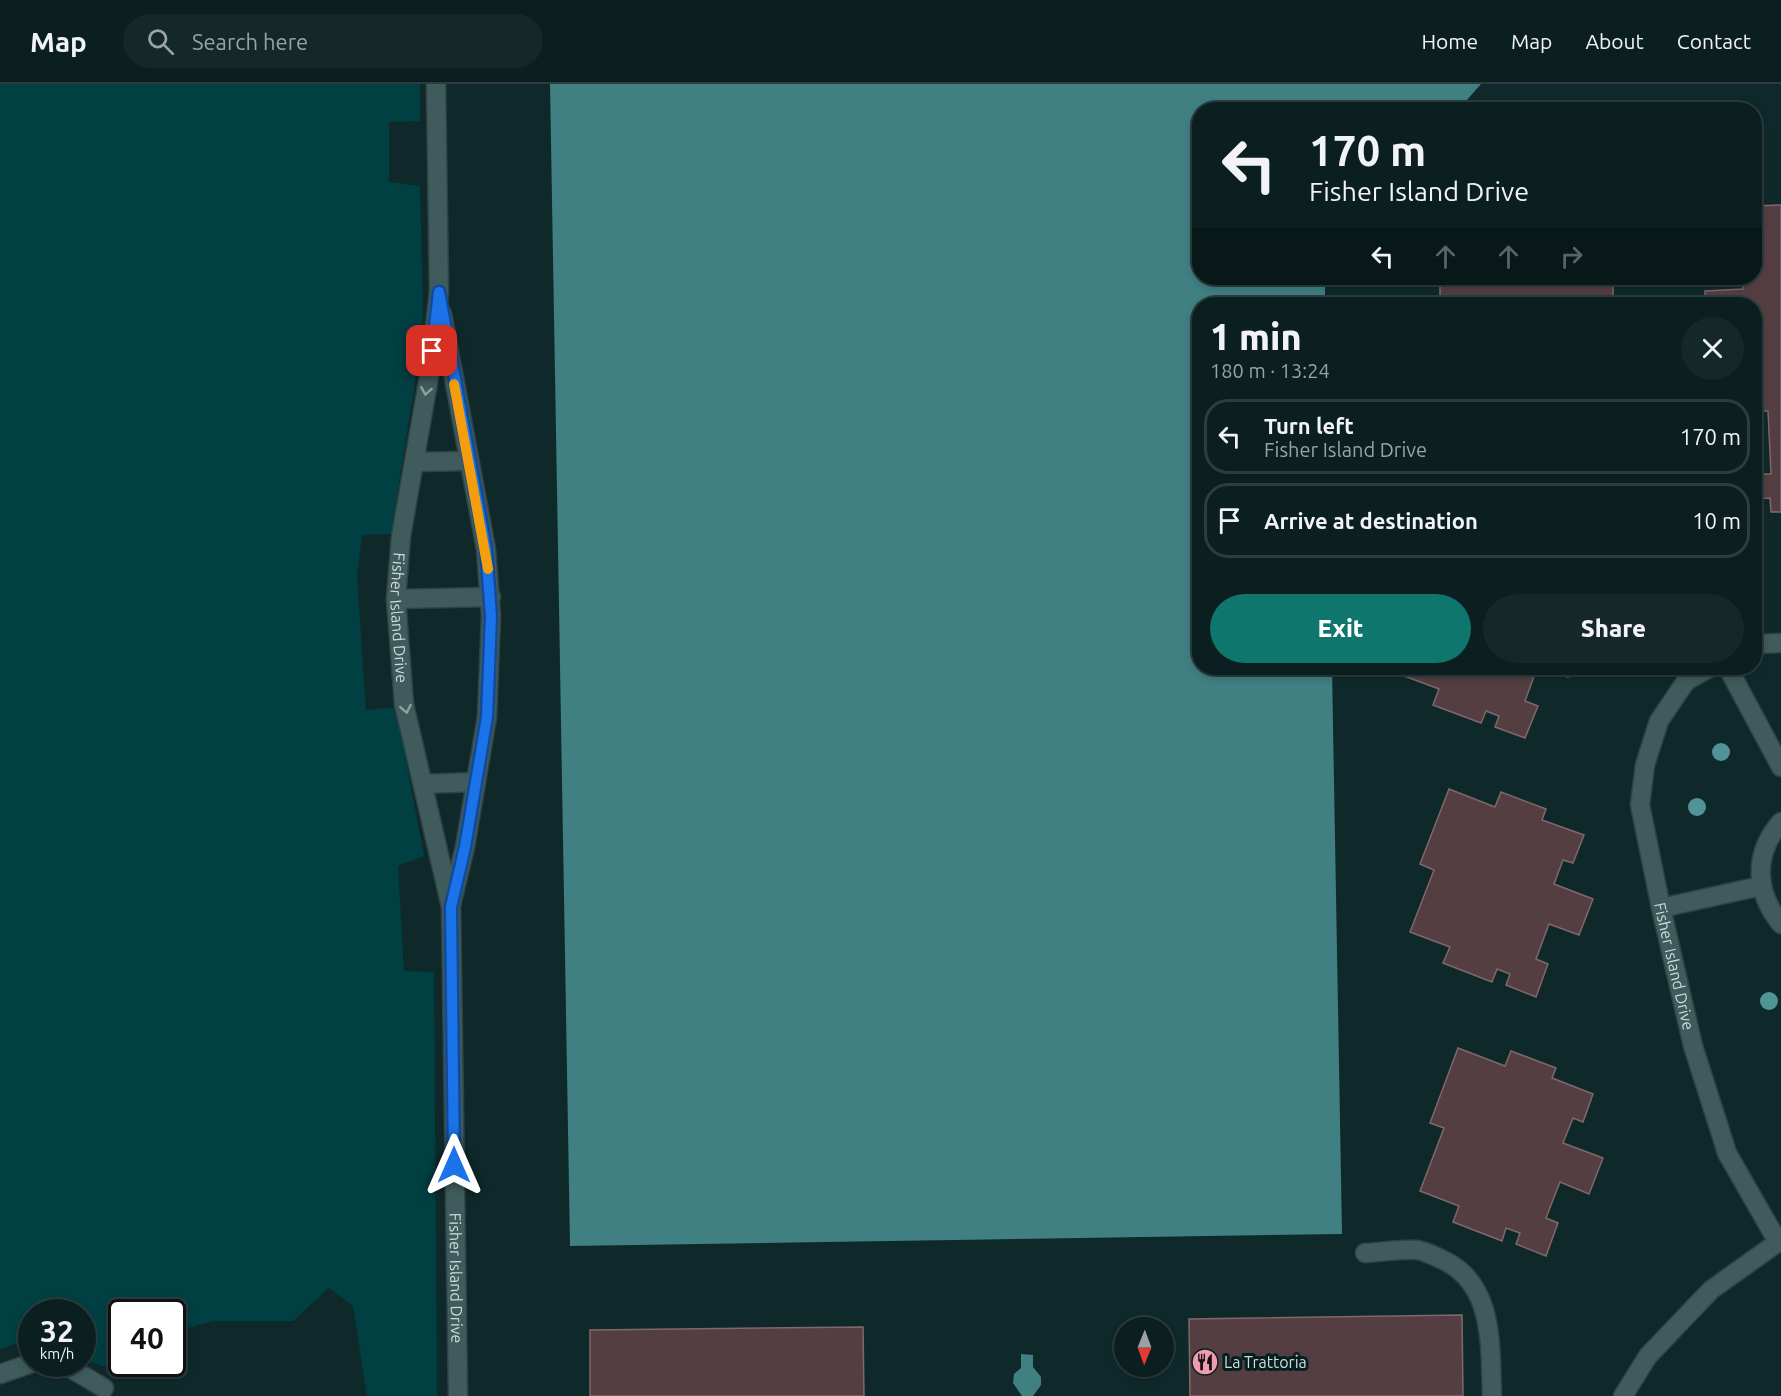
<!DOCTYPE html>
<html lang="en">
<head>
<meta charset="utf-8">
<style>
  :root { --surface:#0b1f20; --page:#142729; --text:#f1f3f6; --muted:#9aa2a5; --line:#2b3d3e; --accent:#0f766e }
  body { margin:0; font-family:Ubuntu,sans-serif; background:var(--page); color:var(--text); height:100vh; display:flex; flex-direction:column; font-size:22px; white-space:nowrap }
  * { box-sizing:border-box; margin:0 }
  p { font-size:20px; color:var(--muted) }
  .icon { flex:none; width:33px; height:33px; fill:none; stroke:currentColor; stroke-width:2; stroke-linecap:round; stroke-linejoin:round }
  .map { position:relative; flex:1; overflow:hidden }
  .details { position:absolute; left:1192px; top:213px; width:570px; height:378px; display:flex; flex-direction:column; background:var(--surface); border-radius:24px; box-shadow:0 3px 9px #0003,0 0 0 2px var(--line) }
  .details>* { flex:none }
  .hud { position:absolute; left:1192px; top:18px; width:570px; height:183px; border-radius:24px; box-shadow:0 3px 9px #0003,0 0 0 2px var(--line); background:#0b1f20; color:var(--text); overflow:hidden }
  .needle { width:39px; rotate:181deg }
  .tools { position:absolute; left:1114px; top:1233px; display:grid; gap:12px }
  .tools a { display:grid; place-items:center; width:60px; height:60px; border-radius:50%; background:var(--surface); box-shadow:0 3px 9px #0003,0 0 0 2px var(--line); font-size:30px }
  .speed { position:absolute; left:18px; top:1215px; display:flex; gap:12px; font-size:30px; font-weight:700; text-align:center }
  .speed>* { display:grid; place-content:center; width:78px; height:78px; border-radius:50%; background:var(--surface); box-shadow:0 3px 9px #0003,0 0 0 2px var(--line); line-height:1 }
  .speed small { font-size:15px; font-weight:400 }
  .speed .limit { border:3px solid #111; border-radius:9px; background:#fff; color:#111 }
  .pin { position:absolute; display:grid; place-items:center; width:51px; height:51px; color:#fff; margin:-26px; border-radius:12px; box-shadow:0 3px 9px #0006 }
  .me { position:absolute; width:66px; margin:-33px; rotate:0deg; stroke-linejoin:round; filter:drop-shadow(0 0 4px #0008) }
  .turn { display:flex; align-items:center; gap:21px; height:126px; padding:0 18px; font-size:27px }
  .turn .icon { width:78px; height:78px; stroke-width:2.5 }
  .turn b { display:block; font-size:42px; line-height:51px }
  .lanes { display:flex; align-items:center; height:57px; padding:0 18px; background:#0003; justify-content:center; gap:30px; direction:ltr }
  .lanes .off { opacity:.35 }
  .round { display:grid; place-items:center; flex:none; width:63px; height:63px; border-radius:32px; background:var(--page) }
  .head { display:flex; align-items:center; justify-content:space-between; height:102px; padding:0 18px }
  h1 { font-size:36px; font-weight:800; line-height:45px }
  .primary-button { display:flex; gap:12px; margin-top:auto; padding:12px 18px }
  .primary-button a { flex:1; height:69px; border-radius:36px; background:var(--accent); color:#fff; font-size:24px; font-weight:800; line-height:69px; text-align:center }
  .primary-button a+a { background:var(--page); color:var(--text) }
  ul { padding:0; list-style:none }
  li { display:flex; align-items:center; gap:18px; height:75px; margin:0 12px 9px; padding:0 6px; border:3px solid var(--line); border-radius:24px }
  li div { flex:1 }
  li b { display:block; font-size:22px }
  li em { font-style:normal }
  header { display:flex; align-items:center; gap:36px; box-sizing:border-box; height:84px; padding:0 30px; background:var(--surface); border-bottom:2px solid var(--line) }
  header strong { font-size:28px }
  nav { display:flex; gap:33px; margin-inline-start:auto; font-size:21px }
  .search { width:420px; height:54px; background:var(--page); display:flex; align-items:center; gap:15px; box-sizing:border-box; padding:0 21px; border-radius:33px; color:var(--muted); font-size:22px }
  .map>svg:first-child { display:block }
</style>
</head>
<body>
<header>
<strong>Map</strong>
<div class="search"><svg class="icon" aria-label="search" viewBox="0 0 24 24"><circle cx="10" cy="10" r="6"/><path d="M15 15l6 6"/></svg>Search here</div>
<nav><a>Home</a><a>Map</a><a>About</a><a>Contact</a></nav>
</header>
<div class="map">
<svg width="1781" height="1312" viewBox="0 0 1781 1312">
  <rect width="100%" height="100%" fill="#0f292a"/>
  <!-- green -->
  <polygon fill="#003f42" points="0,0 420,0 420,37 389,38 389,98 420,102 423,230 420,267 391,450 362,451 357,493 366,626 396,623 424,772 398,782 404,887 434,888 437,1312 367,1312 353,1222 329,1204 293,1237 213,1237 173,1248 172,1228 122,1228 122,1280 117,1286 83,1276 82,1228 32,1228 31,1255 0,1265"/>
  <!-- water -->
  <g fill="#407f82">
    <polygon points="550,0 1481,0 1459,25 1200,26 1200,194 1325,194 1325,220 1200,220 1200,584 1332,584 1342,1150 570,1162"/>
    <polygon points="1021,1270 1033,1271 1033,1283 1041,1293 1041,1301 1033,1312 1022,1312 1013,1299 1014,1290 1021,1284"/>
  </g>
  <!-- building -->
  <g fill="#543e42" stroke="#80676c" stroke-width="1.5">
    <polygon points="1781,121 1781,428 1771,428 1770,414 1755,415 1755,390 1771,390 1768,327 1755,327 1755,220 1705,220 1705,207 1743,205 1742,194 1755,194 1755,122"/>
    <polygon points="1456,194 1613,194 1613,220 1440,220 1440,198 1456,198"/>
    <polygon points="1402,584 1537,584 1525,617 1538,622 1525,654 1495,643 1499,632 1486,627 1481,639 1433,621 1439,605 1399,590"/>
    <polygon points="1545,584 1572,584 1568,593"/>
    <polygon points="1449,705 1495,723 1501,708 1546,725 1542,736 1584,751 1573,779 1563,776 1554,800 1593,815 1579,851 1549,840 1536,875 1548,880 1536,913 1506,901 1510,890 1497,885 1492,898 1443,879 1450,863 1410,848 1434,786 1420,780"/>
    <polygon points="1458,964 1505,982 1511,967 1556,984 1552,994 1593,1010 1583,1038 1573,1034 1563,1059 1603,1074 1589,1110 1560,1098 1546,1134 1558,1139 1546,1172 1516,1160 1520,1149 1506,1144 1502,1157 1453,1138 1459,1122 1420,1107 1444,1044 1430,1039"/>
    <polygon points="1462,1231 1463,1312 1190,1312 1189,1235"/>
    <polygon points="863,1243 864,1312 590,1312 590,1246"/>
  </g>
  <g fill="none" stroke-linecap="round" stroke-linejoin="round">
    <defs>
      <g id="minor">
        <path id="s1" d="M 436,0 L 439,208 L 430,287 L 401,452 L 396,515 L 404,620 L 451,823 L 458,1312"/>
        <polyline points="442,230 486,465 491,532 487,633 465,763 451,821"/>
        <polyline points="414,378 468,377"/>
        <polyline points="396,515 491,513"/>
        <polyline points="1755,560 1781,559"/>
        <path id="s2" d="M 1709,584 L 1686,597 L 1659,637 L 1645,681 L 1640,721 L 1661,824 L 1693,962 L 1722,1053 L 1727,1069 L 1778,1158"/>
        <polyline points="1728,584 1781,683"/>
        <polyline points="423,700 476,698"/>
        <path d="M 1781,738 C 1753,770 1755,808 1781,840"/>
        <polyline points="1661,824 1761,802"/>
        <path d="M 1365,1169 C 1382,1168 1400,1165 1417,1166 C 1425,1167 1435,1172 1443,1176 C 1495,1200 1490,1263 1492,1312"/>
        <polyline points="55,1280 65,1281 104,1304"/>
        <polyline points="0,1290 32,1279"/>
        <polyline points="1623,1312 1648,1272 1711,1206 1781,1156"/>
      </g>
    </defs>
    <!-- minor casing -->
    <use href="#minor" stroke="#314243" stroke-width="21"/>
    <!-- minor -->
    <use href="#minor" stroke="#405b5c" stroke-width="18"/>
  </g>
  <!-- trees -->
  <g fill="#509497">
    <circle cx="1721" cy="668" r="9"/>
    <circle cx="1697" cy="723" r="9"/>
    <circle cx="1769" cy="917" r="9"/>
  </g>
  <!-- one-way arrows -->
  <defs><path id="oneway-chevron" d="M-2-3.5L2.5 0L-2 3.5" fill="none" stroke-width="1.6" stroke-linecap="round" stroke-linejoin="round" transform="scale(1.5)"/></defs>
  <g stroke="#8ea2a2">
    <use href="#oneway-chevron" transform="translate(426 307) rotate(100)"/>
    <use href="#oneway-chevron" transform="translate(406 625) rotate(79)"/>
  </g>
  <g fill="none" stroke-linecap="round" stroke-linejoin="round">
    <defs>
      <polyline id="route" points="432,267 439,208 486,465 491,532 487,633 465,763 451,823 454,1081"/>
    </defs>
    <!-- route casing -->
    <use href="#route" stroke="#114b97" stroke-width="15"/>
    <!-- route -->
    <use href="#route" stroke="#1a73e8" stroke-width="10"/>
    <!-- slow -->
    <polyline stroke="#f59e0b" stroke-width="10" points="454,300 488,485"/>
  </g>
  <!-- icons -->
  <defs>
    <symbol id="restaurant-disc" viewBox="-11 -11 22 22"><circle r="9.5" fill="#f29aaf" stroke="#051f21"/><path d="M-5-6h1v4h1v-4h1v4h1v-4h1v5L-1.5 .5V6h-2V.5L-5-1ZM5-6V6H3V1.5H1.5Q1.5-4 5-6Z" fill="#111"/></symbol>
  </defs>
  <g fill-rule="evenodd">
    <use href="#restaurant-disc" x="1190" y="1263" width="30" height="30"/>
  </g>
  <g text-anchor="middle" stroke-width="6" stroke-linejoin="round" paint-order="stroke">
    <!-- street labels -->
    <g font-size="16" fill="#cddcdc" stroke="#051f21">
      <text dy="6" stroke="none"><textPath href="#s1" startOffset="537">Fisher Island Drive</textPath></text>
      <text dy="6" stroke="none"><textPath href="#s2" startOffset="326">Fisher Island Drive</textPath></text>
      <text dy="6" stroke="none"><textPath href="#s1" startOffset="1203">Fisher Island Drive</textPath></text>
    </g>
    <!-- poi labels -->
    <g font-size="16" fill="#cddcdc" stroke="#051f21" text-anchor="start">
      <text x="1224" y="1284">La Trattoria</text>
    </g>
  </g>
</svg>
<div class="tools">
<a><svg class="needle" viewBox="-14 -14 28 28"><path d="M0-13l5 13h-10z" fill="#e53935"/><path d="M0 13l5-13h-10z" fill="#9aa2a5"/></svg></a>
</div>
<div class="speed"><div>32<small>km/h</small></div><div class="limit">40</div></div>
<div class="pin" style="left:432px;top:267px;background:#d93025"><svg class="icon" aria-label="arrive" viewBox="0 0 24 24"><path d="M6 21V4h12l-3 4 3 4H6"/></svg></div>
<svg class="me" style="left:454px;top:1081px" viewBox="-20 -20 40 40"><path d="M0-17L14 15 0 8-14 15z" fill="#1a73e8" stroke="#fff" stroke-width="4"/></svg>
<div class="hud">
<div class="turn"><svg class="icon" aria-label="left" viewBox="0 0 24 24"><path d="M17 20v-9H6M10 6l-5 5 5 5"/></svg><div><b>170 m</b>Fisher Island Drive</div></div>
<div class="lanes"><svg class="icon" aria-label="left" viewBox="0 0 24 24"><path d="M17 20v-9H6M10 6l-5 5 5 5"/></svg><svg class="icon off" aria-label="ahead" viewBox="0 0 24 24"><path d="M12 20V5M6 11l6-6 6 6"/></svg><svg class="icon off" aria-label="ahead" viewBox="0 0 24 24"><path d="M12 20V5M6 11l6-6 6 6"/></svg><svg class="icon off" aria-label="right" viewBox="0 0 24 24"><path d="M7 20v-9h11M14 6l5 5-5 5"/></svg></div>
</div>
<section class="details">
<div class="head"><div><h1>1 min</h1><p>180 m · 13:24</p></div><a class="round"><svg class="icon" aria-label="close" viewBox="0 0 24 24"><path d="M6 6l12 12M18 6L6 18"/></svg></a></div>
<ul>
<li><svg class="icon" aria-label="left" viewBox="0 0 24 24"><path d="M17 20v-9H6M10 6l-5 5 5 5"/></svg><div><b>Turn left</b><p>Fisher Island Drive</p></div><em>170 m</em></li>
<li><svg class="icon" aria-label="arrive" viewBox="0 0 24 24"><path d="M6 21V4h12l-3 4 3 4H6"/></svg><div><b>Arrive at destination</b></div><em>10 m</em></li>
</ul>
<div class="primary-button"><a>Exit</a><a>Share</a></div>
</section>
</div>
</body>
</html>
